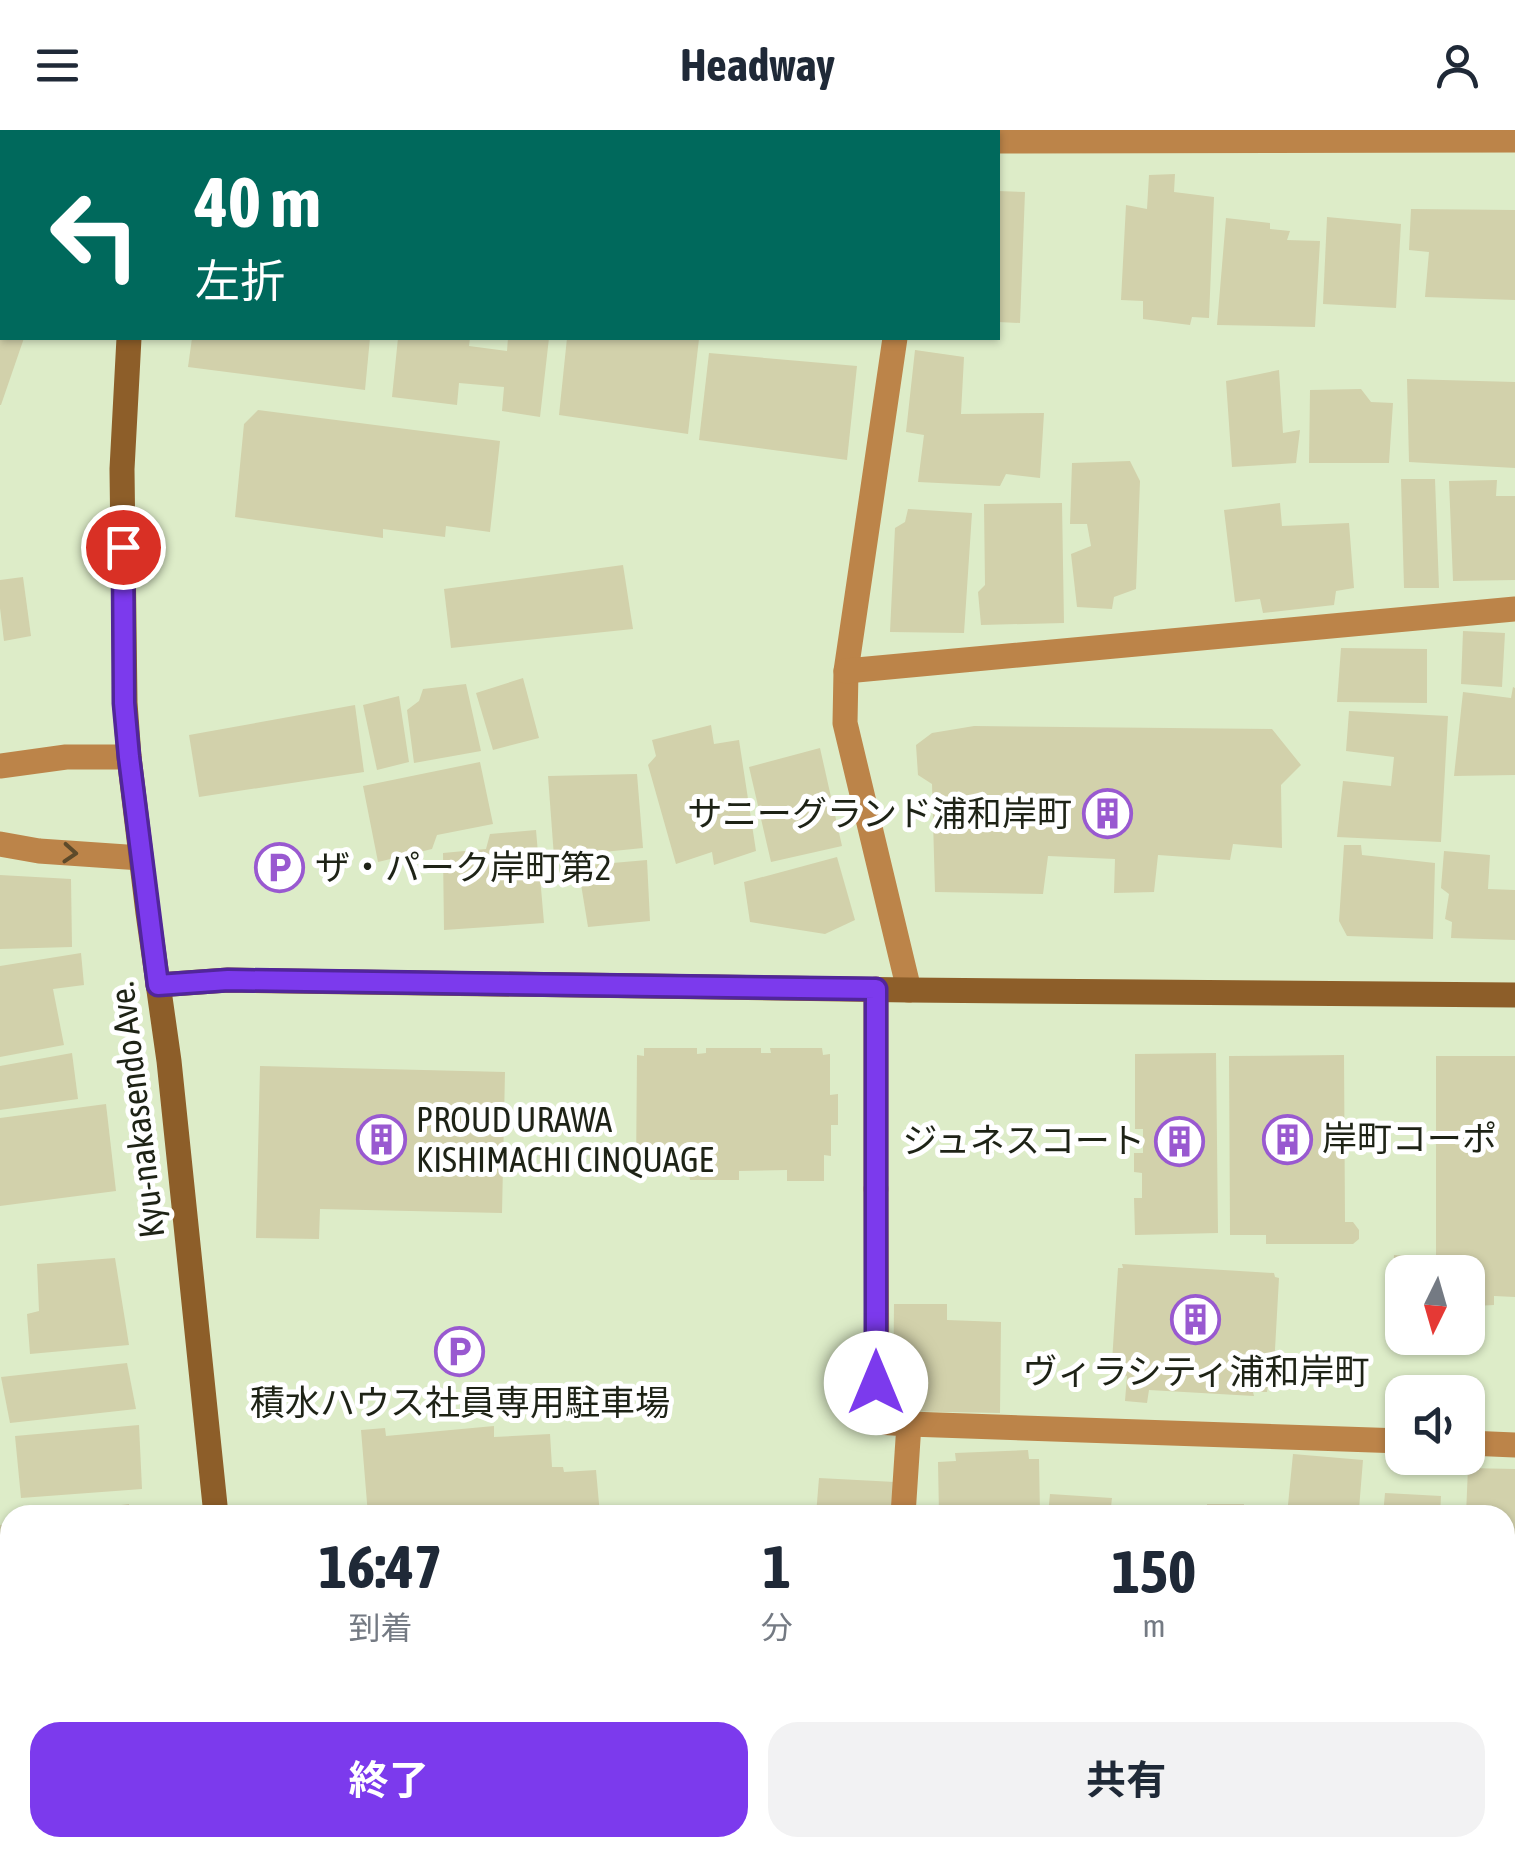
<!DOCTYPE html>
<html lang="ja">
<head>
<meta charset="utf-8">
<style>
  :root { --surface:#fff; --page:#f2f2f3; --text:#1f2937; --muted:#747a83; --accent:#7c3aed }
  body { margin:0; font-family:"Asap Condensed","Noto Sans JP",sans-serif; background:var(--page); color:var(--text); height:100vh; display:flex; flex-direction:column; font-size:38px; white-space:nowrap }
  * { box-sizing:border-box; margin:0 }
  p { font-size:32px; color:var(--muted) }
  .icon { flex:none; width:55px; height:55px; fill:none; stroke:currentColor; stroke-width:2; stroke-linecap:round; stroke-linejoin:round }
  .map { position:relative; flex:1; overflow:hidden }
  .panel { position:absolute; left:0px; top:1375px; width:1515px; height:352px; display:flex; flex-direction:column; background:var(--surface); border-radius:30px 30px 0 0; box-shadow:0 2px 8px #0004 }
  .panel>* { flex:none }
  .guide { position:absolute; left:0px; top:0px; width:1000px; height:210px; box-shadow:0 2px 8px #0004; background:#00695c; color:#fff; overflow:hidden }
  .needle { width:65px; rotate:185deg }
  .buttons { position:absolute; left:1385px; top:1125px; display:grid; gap:20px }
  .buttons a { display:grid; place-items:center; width:100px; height:100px; border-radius:20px; background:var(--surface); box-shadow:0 2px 8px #0004; font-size:50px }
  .pin { position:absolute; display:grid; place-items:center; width:85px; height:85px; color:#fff; margin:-42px; border:5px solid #fff; border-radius:50%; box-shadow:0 2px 10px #0007 }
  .me { position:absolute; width:110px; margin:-55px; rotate:0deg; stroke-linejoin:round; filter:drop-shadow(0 0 8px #0008) }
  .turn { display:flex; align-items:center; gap:35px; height:210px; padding:0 30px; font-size:45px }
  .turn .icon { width:130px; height:130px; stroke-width:2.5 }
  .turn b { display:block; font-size:70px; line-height:85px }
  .eta { display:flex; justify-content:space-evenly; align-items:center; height:170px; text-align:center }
  .eta b { font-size:60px; font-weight:700; line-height:70px }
  .action { display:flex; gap:20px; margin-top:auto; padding:20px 30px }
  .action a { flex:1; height:115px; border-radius:30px; background:var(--accent); color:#fff; font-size:40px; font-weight:700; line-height:115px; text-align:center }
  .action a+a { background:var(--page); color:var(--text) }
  header { display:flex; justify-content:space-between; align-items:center; height:130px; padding:0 30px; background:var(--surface); font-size:45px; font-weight:700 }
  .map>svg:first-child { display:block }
</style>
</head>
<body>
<header><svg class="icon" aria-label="menu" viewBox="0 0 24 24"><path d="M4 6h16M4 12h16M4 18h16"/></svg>Headway<svg class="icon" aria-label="person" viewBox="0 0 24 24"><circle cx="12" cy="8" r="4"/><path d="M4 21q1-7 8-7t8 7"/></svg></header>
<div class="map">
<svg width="1515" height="1727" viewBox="0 0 1515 1727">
  <rect width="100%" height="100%" fill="#ddecc8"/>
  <!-- building -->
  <g fill="#d2d1ab">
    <polygon points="1175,44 1174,62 1214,67 1209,188 1192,187 1190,195 1143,189 1143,171 1121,170 1126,75 1147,79 1149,45"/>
    <polygon points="998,61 1025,62 1020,193 998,192"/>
    <polygon points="1411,79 1515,80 1515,170 1425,167 1429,122 1409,120"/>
    <polygon points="1327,87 1401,94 1396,178 1323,174"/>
    <polygon points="1226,88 1270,93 1270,99 1290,101 1287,110 1320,111 1315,197 1217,195"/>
    <polygon points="0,208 24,208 1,275 0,275"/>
    <polygon points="192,208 370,208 365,260 188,237"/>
    <polygon points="398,208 470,208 469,216 507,221 508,208 549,208 540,287 502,281 504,257 459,253 457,275 392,267"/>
    <polygon points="567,208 699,209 688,304 559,285"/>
    <polygon points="915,220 964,227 961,284 1044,283 1040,348 1006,344 1000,356 918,352 924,305 906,302"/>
    <polygon points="709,223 857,236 847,330 699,310"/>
    <polygon points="1279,240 1283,303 1300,300 1296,333 1232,337 1226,251"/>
    <polygon points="1407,249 1515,252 1515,338 1409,332"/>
    <polygon points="1361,259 1371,272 1393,273 1389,333 1309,333 1310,260"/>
    <polygon points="258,280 500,311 490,402 446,396 445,407 383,399 383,408 235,387 244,294"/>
    <polygon points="1130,331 1140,351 1136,459 1114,467 1112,479 1077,477 1071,424 1091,416 1087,394 1070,394 1072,333"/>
    <polygon points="1401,349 1435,349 1439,458 1404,458"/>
    <polygon points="1497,350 1496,366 1515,366 1515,450 1453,451 1449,351"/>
    <polygon points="1062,373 1064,493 981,495 978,462 985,455 984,374"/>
    <polygon points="1280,373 1282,396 1349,393 1354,458 1336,461 1334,475 1263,483 1260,469 1235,472 1224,380"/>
    <polygon points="908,379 972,383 964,503 890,502 895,398 905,392"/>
    <polygon points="623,435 633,499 451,518 444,459"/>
    <polygon points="23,447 31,506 4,511 0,478 0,450"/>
    <polygon points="1463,501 1505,503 1502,557 1461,554"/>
    <polygon points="1341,518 1427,519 1427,573 1337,572"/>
    <polygon points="523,548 539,608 493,620 476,563"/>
    <polygon points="466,554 481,621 414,633 407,580 419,571 423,559"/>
    <polygon points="1513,557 1515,558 1515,645 1454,646 1463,562 1511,568"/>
    <polygon points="399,566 409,632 377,640 363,575"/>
    <polygon points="355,575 364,642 199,667 189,605"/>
    <polygon points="1349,581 1448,586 1441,712 1337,707 1343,651 1391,656 1394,627 1346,621"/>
    <polygon points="711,595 714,614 739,610 756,721 714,735 712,722 676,734 648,635 656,626 652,610"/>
    <polygon points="974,596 1272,599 1301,635 1281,655 1282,718 1233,714 1230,730 1158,725 1154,762 1114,763 1115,729 1048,726 1043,764 935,762 932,654 918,645 916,615 932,603"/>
    <polygon points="820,618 842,716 771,732 749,637"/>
    <polygon points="480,632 493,694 437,705 432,719 378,732 363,656"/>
    <polygon points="637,644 643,718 554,727 548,646"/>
    <polygon points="536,700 544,793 444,800 443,723 486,719 490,704"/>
    <polygon points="1344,715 1361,715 1362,725 1435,733 1433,809 1347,806 1339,791"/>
    <polygon points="1444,721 1490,725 1488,759 1515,760 1515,810 1451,808 1452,792 1445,789 1449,764 1441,758"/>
    <polygon points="837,727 855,790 825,804 750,792 744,752"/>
    <polygon points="647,730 650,791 588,797 578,736"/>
    <polygon points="0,745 71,749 72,817 0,819"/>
    <polygon points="81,823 84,855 53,859 64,915 0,927 0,836"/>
    <polygon points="644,918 697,918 697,924 706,923 706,918 761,918 761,923 771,923 770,918 822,918 823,925 830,924 830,965 838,964 838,995 831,995 831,1026 824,1025 824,1051 787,1051 787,1040 739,1041 739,1050 690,1050 689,1043 636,1042 637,925 644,926"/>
    <polygon points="72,923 78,969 0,980 0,936"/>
    <polygon points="1216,923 1218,1103 1135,1105 1134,1068 1142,1068 1142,1043 1134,1042 1134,1023 1143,1023 1143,999 1135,999 1135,924"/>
    <polygon points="1344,925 1345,1092 1353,1092 1359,1100 1359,1109 1353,1114 1266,1114 1266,1105 1230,1105 1229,926"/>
    <polygon points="1436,926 1515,926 1515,1167 1494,1166 1494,1175 1474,1176 1474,1168 1468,1168 1468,1142 1436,1142"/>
    <polygon points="260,936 505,942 502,1083 320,1079 319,1109 256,1108"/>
    <polygon points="106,974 116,1061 0,1076 0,988"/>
    <polygon points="1394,1125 1426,1127 1425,1142 1393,1144"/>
    <polygon points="115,1128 129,1215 30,1224 27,1184 39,1181 37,1134"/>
    <polygon points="1122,1134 1274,1143 1275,1147 1279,1148 1273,1255 1268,1254 1267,1262 1253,1262 1254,1266 1149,1260 1147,1273 1125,1271 1127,1246 1117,1247 1117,1232 1112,1232 1118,1138 1123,1138"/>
    <polygon points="894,1174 947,1174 947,1190 1001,1192 1000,1283 893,1281"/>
    <polygon points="127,1233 136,1279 10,1293 1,1247"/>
    <polygon points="139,1295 142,1359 21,1368 15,1306"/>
    <polygon points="494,1296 494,1307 550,1304 552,1337 563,1337 564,1342 596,1340 600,1385 394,1385 394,1382 368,1385 361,1300 385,1298 386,1306"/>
    <polygon points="1028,1320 1029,1329 1039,1329 1040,1385 939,1385 938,1332 956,1331 955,1323"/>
    <polygon points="1293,1324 1363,1330 1359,1379 1368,1379 1367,1385 1287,1385"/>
    <polygon points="1468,1338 1515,1339 1515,1466 1505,1466 1505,1385 1466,1385"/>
    <polygon points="819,1348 895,1352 893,1385 816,1385"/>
    <polygon points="1385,1363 1441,1366 1440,1385 1383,1385"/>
    <polygon points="1050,1364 1112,1368 1110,1385 1048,1385"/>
    <polygon points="129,1374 130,1385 59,1385 59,1383"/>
    <rect x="1207" y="1374" width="37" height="11"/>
    <polygon points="10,1394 10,1501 0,1502 0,1395"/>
    <polygon points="1515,1556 1515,1636 1505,1636 1505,1557"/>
    <polygon points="10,1568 10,1646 0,1647 0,1569"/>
  </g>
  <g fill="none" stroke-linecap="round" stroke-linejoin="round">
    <!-- lane -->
    <g stroke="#bc8449" stroke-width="25">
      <polyline points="925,2 926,0"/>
      <polyline points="998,11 1515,10"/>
      <polyline points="895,208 846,541 845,593 909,860"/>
      <polyline points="846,541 1515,479"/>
      <polyline points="876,1059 877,1292 909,1294 903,1385"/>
      <polyline points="909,1294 1402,1311"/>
      <polyline points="1468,1313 1515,1315"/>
    </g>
    <!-- street -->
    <g stroke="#bc8449" stroke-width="25">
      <polyline points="0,636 66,627 129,627"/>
      <polyline points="0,714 39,721 141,728"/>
      <polyline points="876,859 876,1059"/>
      <polyline points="0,1542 10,1540"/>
      <polyline points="1505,1654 1515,1653"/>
      <polyline points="998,1718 998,1727"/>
      <polyline points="258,1726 408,1718"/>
    </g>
    <!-- secondary -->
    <g stroke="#8d5e29" stroke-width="25">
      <polyline points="140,2 140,0"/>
      <polyline points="129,208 122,339 125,573 129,627 148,783 169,931 216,1385"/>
      <polyline points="158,855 228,850 909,860 1515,865"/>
      <polyline points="256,1718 258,1727"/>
    </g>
  </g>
  <!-- one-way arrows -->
  <defs><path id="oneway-chevron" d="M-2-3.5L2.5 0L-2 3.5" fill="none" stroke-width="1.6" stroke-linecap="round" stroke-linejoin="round" transform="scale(2.5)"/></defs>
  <use stroke="#5d4a2a" href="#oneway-chevron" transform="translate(70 723) rotate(4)"/>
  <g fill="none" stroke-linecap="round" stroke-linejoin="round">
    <defs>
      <polyline id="route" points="123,417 124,573 129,627 158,855 228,850 876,859 876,1253"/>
    </defs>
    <!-- route casing -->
    <use href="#route" stroke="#51269a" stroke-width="25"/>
    <!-- route -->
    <use href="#route" stroke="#7c3aed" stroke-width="18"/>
  </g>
  <!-- icons -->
  <defs>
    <symbol id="building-ring" viewBox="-11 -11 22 22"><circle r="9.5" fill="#fff" stroke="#9959d0" stroke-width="1.5"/><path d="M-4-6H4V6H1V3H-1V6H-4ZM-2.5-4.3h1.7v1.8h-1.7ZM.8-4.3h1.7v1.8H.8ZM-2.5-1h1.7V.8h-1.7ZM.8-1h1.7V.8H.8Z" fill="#9959d0"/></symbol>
    <symbol id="parking-ring" viewBox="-11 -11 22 22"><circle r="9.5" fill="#fff" stroke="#9959d0" stroke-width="1.5"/><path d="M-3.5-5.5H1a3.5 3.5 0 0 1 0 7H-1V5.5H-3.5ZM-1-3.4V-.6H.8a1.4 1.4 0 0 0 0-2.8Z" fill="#9959d0"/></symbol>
  </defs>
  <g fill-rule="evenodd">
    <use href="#building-ring" x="1080" y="656" width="55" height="55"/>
    <use href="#parking-ring" x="252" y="710" width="55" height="55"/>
    <use href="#building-ring" x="1260" y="982" width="55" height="55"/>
    <use href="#building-ring" x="354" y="982" width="55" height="55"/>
    <use href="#building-ring" x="1152" y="984" width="55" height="55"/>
    <use href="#building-ring" x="1168" y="1162" width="55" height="55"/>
    <use href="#parking-ring" x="432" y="1194" width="55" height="55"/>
  </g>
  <g text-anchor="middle" stroke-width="10" stroke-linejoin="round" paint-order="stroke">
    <!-- poi labels -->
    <g font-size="35" fill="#1e2316" stroke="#fff" text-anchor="start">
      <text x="1072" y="696" text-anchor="end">サニーグランド浦和岸町</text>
      <text x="315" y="750">ザ・パーク岸町第2</text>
      <text x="416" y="1002">PROUD URAWA<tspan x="416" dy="40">KISHIMACHI CINQUAGE</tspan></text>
      <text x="1322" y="1021">岸町コーポ</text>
      <text x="1145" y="1023" text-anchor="end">ジュネスコート</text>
      <text x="1196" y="1254" text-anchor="middle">ヴィラシティ浦和岸町</text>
      <text x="460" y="1285" text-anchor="middle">積水ハウス社員専用駐車場</text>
    </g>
    <!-- street labels -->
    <g font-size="35" fill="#1e2316" stroke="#fff">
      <text transform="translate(137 980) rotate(-97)" y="12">Kyu-nakasendo Ave.</text>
    </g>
  </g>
</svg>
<div class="buttons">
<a><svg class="needle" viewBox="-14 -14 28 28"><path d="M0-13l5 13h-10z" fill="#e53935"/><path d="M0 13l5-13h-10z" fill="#747a83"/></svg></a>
<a><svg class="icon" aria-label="sound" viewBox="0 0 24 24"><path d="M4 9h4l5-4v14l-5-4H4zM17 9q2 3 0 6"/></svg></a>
</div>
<div class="pin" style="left:123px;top:417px;background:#d93025"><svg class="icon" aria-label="arrive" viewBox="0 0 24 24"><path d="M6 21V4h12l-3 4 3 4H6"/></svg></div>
<svg class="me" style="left:876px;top:1253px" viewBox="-20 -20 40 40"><circle r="19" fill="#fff"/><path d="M0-13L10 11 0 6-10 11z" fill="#7c3aed"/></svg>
<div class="guide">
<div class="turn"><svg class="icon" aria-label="left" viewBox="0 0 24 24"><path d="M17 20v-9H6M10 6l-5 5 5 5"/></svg><div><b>40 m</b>左折</div></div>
</div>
<section class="panel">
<div class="eta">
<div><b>16:47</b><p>到着</p></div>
<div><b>1</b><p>分</p></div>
<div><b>150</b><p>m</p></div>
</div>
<div class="action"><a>終了</a><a>共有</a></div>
</section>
</div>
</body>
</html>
